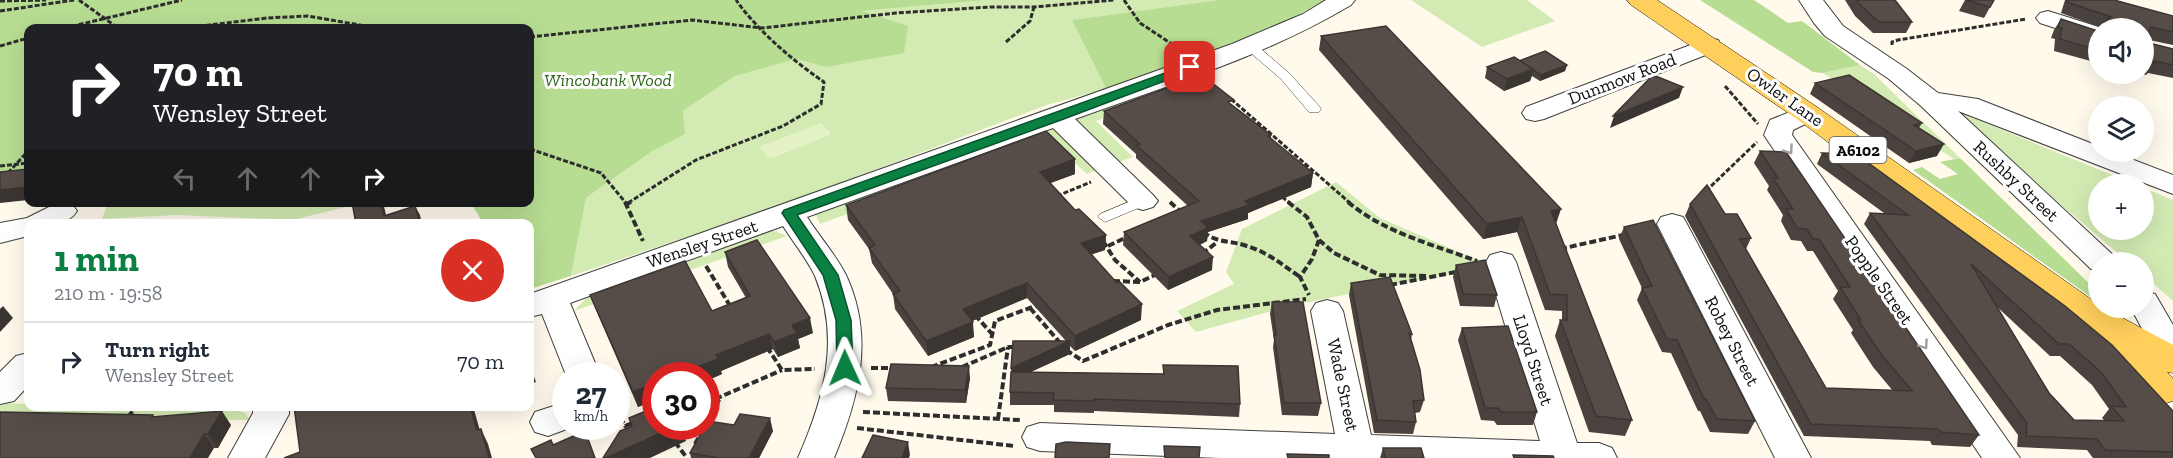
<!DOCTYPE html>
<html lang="en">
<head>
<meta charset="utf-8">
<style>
  :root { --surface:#fff; --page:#f2f2f3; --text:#1f2937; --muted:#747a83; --line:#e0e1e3; --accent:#0b8043 }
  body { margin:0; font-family:"Zilla Slab",serif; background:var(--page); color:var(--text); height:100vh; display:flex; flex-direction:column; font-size:22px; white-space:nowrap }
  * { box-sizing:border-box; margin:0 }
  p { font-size:20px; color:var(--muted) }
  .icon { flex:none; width:33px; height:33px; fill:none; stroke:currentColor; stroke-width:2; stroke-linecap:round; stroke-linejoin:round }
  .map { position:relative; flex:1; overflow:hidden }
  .drawer { position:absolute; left:24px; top:219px; width:510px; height:192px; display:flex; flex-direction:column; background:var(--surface); border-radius:12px; box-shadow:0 6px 24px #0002 }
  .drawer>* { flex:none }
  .guide { position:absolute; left:24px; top:24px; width:510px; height:183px; border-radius:12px; box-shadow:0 6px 24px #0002; background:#202124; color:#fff; overflow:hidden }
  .controls { position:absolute; left:2088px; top:18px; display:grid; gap:12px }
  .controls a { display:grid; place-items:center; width:66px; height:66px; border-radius:50%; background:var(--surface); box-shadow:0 6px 24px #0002; font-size:30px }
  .speed { position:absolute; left:552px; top:362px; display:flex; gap:12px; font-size:30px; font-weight:700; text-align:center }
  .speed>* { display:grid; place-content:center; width:78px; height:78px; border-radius:50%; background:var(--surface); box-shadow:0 6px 24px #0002; line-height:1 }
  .speed small { font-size:15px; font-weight:400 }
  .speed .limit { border:9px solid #d22; background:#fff; color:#111 }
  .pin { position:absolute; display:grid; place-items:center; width:51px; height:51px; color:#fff; margin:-26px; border-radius:12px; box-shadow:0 3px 9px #0006 }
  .me { position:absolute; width:66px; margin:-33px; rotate:359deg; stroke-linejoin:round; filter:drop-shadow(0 0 4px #0008) }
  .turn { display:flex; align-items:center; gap:21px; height:126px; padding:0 30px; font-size:27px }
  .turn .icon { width:78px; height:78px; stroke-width:2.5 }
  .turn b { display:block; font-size:42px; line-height:51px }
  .lanes { display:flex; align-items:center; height:57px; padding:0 30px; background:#0003; justify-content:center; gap:30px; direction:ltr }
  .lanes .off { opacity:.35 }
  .round { display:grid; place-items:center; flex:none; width:63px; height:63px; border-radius:32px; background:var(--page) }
  .head { display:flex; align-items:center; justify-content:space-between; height:102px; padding:0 30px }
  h1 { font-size:36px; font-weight:800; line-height:45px; color:var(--accent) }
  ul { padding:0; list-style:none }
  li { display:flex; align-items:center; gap:18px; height:78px; padding:0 30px; border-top:2px solid var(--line) }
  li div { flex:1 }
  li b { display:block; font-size:22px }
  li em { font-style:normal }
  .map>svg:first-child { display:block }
</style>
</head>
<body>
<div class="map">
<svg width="2173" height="458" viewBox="0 0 2173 458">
  <rect width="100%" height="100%" fill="#fffaec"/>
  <!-- green -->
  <g fill="#d3ebb3">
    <polygon points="987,0 1218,0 1072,20 1106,89 1047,105 790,202 571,276 586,198 651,152 684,134 683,111 735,76 796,59 826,67 860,11"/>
    <polygon points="1411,0 1527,0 1555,21 1482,47"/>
    <polygon points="1860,65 1874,74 1960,158 1954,159 1823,73"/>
    <polygon points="1171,81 1178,92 1096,121 1133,157 1087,174 1049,140 820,224 815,213"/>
    <polygon points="1956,111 2134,184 2098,184 2098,230 2144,230 2144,188 2173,200 2173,301 2144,275 2144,262 2128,262 1956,115"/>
    <polygon points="1336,182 1380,218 1480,261 1479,268 1294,305 1196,332 1177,311 1234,284 1226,272 1242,229"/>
    <polygon points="108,203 363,203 292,220 176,215 102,219"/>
    <polygon points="762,231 775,231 787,236 574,311 588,296"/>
    <polygon points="0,403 28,404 28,406 236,410 245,413 250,420 153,420 0,416"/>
  </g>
  <!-- forest -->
  <g fill="#b7dd92">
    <polygon points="0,0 987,0 862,11 908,26 904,53 826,67 796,59 735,76 683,111 685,134 651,152 586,198 571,276 530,289 530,224 483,223 471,203 530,202 530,28 28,28 28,173 0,176"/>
    <polygon points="1218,0 1326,0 1271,29 1106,89 1072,20"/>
    <polygon points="1700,0 1754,0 1788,23 1802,21 1860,65 1823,73 1813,72"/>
    <polygon points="1960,158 2098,292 2098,302 1913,170 1922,167 1940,179 1958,174 1940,162"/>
  </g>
  <!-- pitch -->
  <polygon fill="#e5f2c6" points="821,123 832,134 770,159 759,147"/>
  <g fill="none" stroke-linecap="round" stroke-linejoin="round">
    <defs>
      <g id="lane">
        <polygon points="1250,42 1254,43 1289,73 1319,106 1321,109 1319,112 1309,112 1281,79 1246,49 1246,43"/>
        <polygon points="1143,196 1150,201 1148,204 1105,222 1098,217 1100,214"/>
      </g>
      <g id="street">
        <path d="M 1326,0 L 1355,0 L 1351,5 C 1266,56 1168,85 1075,119 L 1153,195 L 1158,201 L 1153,207 L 1143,210 L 1133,207 L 1053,128 L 807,217 C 819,236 836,255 846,275 C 875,337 859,398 834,458 L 798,458 C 824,399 841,339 815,276 C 807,259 793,242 783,226 L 570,303 L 600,375 L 566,375 L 542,314 L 530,317 L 530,294 L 1232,44 L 1303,14 Z"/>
        <polygon points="1799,0 1823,0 1843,26 1907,69 1938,93 1978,99 2098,146 2098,152 2113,152 2173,175 2173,194 1958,111 2113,255 2117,262 2098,262 2098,271 2091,269 1921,106 1889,79 1825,36 1814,23"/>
        <polygon points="2048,11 2102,28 2098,28 2098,42 2040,23 2036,18 2040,13"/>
        <polygon points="1709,38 1718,40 1721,45 1718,50 1544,119 1535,121 1526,119 1522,113 1526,107"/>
        <polygon points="1807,105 1816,107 1820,113 1816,119 1793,130 1792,135 2020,458 1982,458 1764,135 1770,120"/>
        <path d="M 59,202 L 72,204 L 77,211 C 66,228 46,224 28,224 L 28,236 L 0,243 L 0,223 L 27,218 Z"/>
        <polygon points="1672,214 1683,217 1687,224 1811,458 1775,458 1657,224 1661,217"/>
        <polygon points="1501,252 1512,255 1516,262 1577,443 1599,443 1612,448 1617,458 1220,458 1040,451 1027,447 1022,437 1027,427 1040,423 1335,434 1311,311 1316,303 1327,300 1338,303 1343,311 1371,435 1540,441 1486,262 1490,255"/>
        <polygon points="2144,291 2155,294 2173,325 2173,370 2159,367 2148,340 2131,308 2144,308"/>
        <polygon points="28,353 28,386 14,401 0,404 0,372 16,356"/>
        <polygon points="566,402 566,426 575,426 548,436 535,432 530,422 535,412"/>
        <polygon points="253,406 289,406 289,414 265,458 228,458 253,413"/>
      </g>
      <path id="primary" d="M 1627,0 L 1657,0 L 1817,107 L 2098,304 L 2098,308 L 2104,308 L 2173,345 L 2173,373 L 2167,372 L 2173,378 L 2173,401 C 2165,404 2158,405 2150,401 C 2138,395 2106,360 2100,348 L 2104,341 L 2059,314 L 1797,119 L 1631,5 Z"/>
    </defs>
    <!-- lane casing -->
    <use href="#lane" stroke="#3f3f3f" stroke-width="1"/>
    <!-- street casing -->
    <use href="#street" stroke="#3f3f3f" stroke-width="2"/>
    <!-- primary casing -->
    <use href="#primary" stroke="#1d1d1d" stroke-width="1"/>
    <!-- path-far1 -->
    <g stroke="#2e2e2e" stroke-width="3" stroke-dasharray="5 2" stroke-linecap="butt">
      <polyline points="79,0 118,28"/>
      <polyline points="1124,0 1140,23 1181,50"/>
      <polyline points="0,1 46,0"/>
      <polyline points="0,11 74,0"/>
      <polyline points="65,28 182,0"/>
      <polyline points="185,28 267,18 308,16 377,28"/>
      <polyline points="530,37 692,20 762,28 896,13 990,7 1034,7 1114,0"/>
      <polyline points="1006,42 1030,21 1034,7"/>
      <polyline points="1892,45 1892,42 1898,40 2026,19"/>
      <polyline points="0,46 28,38"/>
      <polyline points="1725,86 1758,124"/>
      <polyline points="1231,99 1350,203"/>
      <polyline points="530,149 601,173 626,203"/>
      <polyline points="0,166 28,163"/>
      <polyline points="8,173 28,151"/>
      <polyline points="1706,191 1757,142"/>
      <polyline points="1057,196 1091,182"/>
      <polyline points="1282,197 1290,203"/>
      <path d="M 628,203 L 696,160 L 783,126 L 821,104 L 824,82 C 792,60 758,31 736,0"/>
    </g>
    <!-- path -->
    <g stroke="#2e2e2e" stroke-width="4" stroke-dasharray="7 3" stroke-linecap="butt">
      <polyline points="625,202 643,241"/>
      <polyline points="1170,202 1182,213"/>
      <polyline points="1288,202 1307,217 1319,240 1312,259 1300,277 1309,295"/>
      <path d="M 1348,202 C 1383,232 1434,245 1477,261"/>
      <polyline points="627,204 631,202"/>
      <path d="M 1203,232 C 1219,244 1230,240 1247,246 C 1267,252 1283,265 1300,277"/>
      <polyline points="1319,240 1334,253 1380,275 1426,276"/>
      <polyline points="1103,241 1115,260 1140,282"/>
      <polyline points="1108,246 1127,237"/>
      <polyline points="1560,249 1623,235"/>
      <polyline points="1202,254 1216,243"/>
      <polyline points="706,266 732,309"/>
      <polyline points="1113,281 1140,282 1157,274"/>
      <polyline points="1390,285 1456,272"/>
      <polyline points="1030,308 1061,344"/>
      <polyline points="975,315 992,334"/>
      <polyline points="767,347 782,370 815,369"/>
      <polyline points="1066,350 1083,361 1168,325 1217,310 1306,299"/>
      <polyline points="931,367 990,345 995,321 1038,305"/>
      <polyline points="962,367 1008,347 1016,347"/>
      <polyline points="871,368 893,368"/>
      <polyline points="706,403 782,370"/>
      <polyline points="616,408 625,426 635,422"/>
      <polyline points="863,412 1020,420"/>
      <polyline points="128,417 137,406"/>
      <polyline points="645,418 656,414"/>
      <polyline points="998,419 1008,347"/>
      <polyline points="706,423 720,398"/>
      <polyline points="857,428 1014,446"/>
      <polyline points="583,439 614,426"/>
      <polyline points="675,442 687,458"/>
      <polyline points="695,444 705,426"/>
    </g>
    <!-- lane -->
    <use href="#lane" fill="#fff" fill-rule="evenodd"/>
    <!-- street -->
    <use href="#street" fill="#fff" fill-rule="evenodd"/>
    <!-- primary -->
    <use href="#primary" fill="#ffcf5c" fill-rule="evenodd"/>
  </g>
  <!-- wall -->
  <g fill="#4a423e" fill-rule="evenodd">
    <polygon points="1845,0 1895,0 1912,22 1906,33 1873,33 1855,16"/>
    <polygon points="1965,0 1994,0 1984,18 1959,11"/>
    <polygon points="2065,0 2114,0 2173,16 2173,45 2149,40 2149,43 2173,49 2173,78 2148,73 2146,75 2141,74 2144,74 2144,28 2101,28 2102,28 2061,13"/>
    <polygon points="2061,19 2098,31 2098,63 2054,51 2055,39 2051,38 2054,30"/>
    <polygon points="1321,36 1556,224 1632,420 1625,436 1589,432 1555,336 1560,320 1562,320 1562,311 1545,310 1517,232 1483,239 1319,50"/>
    <polygon points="1519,61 1567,65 1565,71 1540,81 1532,76 1530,81 1504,91 1485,78 1487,67"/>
    <polygon points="1815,83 1922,123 1919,128 1937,156 1909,163 1810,94"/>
    <polygon points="1233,106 1271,135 1271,139 1313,173 1311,187 1248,213 1248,219 1208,232 1207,241 1200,245 1212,270 1168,290 1123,245 1124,232 1188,206 1136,158 1136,154 1103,124 1104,111"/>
    <polygon points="1760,151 1979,435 1970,447 1932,445 1930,441 1804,436 1685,216 1690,204 1725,214 1751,238 1746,249 1826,388 1893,391 1873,367 1851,333 1853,330 1833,299 1838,291 1813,251 1807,251 1801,241 1791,240 1781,221 1783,215 1767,190 1769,186 1754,163"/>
    <path d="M 1822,153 L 1856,154 L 2173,411 L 2173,458 L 2093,458 L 2087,450 L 2017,447 L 2018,435 L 1864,224 L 1870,213 L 1884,213 L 1817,164 ZM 1995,305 L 2050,356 L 2060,356 L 2092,385 L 2109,409 L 2102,418 L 2104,420 L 2074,420 L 2049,393 Z"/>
    <polygon points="1075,159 1075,174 1050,183 1075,210 1106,235 1105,250 1092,254 1141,320 1075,351 1070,346 1070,354 1031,372 1163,374 1163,365 1240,404 1239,417 1094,411 1094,413 1054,412 1054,405 1010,405 1010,392 1011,372 1066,341 1027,298 972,321 974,337 928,356 895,309 893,294 872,263 869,249 848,220 846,205"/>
    <polygon points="1624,227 1755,421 1748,434 1710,432 1700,411 1698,411 1671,353 1662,352 1637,300 1642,288 1619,239"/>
    <polygon points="725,252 813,333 798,339 800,348 778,357 773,349 721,371 722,374 706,381 706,375 638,407 596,310 590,295 712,311 746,298 728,267"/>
    <polygon points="1456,265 1497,295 1494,307 1460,306 1453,277"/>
    <polygon points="1351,283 1412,334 1411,340 1424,400 1420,412 1415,413 1416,422 1413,434 1374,433 1349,295"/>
    <polygon points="1272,302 1321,403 1318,416 1282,415 1273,347 1274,340 1270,314"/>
    <polygon points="1462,328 1537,412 1533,425 1497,425 1494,421 1481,420 1458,340"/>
    <polygon points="970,378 966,403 888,401 886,388"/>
    <polygon points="155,416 231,425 218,448 214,448"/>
    <polygon points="734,425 773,431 759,458 691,458 690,453"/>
    <polygon points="1383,448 1424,458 1380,458"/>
  </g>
  <!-- shaded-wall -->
  <g fill="#3c3632">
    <polygon points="1567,65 1565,71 1540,81 1541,75"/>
    <polygon points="1533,69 1530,81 1504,91 1507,79"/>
    <polygon points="1683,87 1679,98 1610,128 1614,116"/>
    <polygon points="1944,144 1937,156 1909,163 1916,151"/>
    <polygon points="1075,159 1075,174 1040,187 1040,172"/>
    <polygon points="1313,173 1311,187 1248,213 1248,219 1208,232 1207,241 1189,249 1190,236 1201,221 1245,201"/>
    <polygon points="28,187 28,200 0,203 0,190"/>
    <polygon points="381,202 383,202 388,224 384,216"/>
    <polygon points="415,206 420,215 422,224 420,224"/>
    <polygon points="1561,209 1556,224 1551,211"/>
    <polygon points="1522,217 1517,232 1483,239 1487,224"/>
    <polygon points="1106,235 1105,250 1081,258 1081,243"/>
    <polygon points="1213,257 1212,270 1168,290 1169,277"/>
    <polygon points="1027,283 1027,298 965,324 963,309"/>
    <polygon points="1142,304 1141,320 1075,351 1075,336"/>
    <polygon points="3,306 13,318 0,332 0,309"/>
    <polygon points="810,318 813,333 798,339 800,348 778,357 774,342 792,325"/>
    <polygon points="973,322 974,337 928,356 926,341"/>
    <polygon points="769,334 773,349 721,371 722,374 706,381 706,375 676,375 716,355"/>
    <polygon points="1070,341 1070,354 1012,380 1011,368"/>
    <polygon points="530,366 536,382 530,384"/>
    <polygon points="969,366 970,378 966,403 965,390"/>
    <polygon points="656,383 656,400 638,407 633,392"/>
    <polygon points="470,406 473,406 484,445 477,430"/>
    <polygon points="222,411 231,425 218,448 208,434"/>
    <polygon points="770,418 773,431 759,458 749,458"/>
    <polygon points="676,426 681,426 686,441 650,458 606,458"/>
    <polygon points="481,429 488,444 492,458 489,458"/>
    <polygon points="204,434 214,448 208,458 190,458"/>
    <polygon points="908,442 910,455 909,458 902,458"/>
  </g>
  <!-- building -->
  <g fill="#564d48" stroke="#3c3632" stroke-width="1.5" fill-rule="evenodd">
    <polygon points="1857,0 1895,0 1912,22 1879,22 1860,5"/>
    <polygon points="1966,0 1994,0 1990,7"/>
    <polygon points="2068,0 2114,0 2173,16 2173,32 2150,27 2149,43 2173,49 2173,65 2154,61 2154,64 2144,61 2144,28 2107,28 2107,19 2111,17 2067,2"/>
    <polygon points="2061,19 2098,31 2098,50 2060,39 2062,28 2058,27"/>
    <polygon points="1386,26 1561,209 1551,211 1632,420 1596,416 1560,320 1567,320 1567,295 1550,294 1522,217 1487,224 1321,36"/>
    <polygon points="1545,51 1567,65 1541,75 1519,61"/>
    <polygon points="1514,57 1533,69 1507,79 1487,67"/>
    <polygon points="1202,75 1234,100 1228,102 1271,135 1268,136 1313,173 1245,201 1249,205 1201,221 1208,228 1190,236 1213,257 1169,277 1124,232 1199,201 1136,145 1140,144 1104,111"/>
    <polygon points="1653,75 1683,87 1614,116 1613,116"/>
    <polygon points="1849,75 1922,123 1914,125 1944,144 1916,151 1815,83"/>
    <polygon points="1046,131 1075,159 1040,172 1075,210 1079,209 1106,235 1081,243 1117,283 1120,282 1142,304 1075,336 1027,283 963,309 973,322 926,341 893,294 900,291 869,248 875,245 846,205"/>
    <polygon points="1760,151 1786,152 1979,435 1941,432 1938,429 1811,424 1690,204 1707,185 1725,214 1737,214 1751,238 1740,239 1826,388 1912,391 1881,354 1858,320 1861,320 1840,287 1850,287 1819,239 1813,239 1807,229 1797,228 1786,209 1793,209 1773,178 1778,178"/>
    <path d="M 1822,153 L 1856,154 L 2065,306 L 2112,345 L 2173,411 L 2173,452 L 2105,450 L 2097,439 L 2026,436 L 2027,423 L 1870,213 L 1908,215 ZM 1971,264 L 2059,344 L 2069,344 L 2102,373 L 2126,407 L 2111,406 L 2124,421 L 2074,420 L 2049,393 Z"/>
    <polygon points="28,169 28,187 0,190 0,172"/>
    <polygon points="352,202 381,202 384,216 415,206 420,224 356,224"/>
    <polygon points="1653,220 1755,421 1717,419 1706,399 1704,399 1677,340 1667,339 1642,288 1652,286 1624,227"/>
    <polygon points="757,240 810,318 792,325 797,333 774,342 769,334 716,355 718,359 676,375 656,375 656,383 633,392 590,295 685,261 712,311 750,296 725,252"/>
    <polygon points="1485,260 1497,295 1463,294 1456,265"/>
    <polygon points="1390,277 1412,334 1409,333 1420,370 1424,400 1413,401 1416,422 1377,420 1351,283"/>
    <polygon points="1272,302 1303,302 1321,403 1284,403 1274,335 1276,335"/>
    <polygon points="1508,326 1537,412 1501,412 1498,408 1485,408 1462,328"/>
    <polygon points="1013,341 1070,341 1011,368"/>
    <polygon points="891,364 969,366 965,390 886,388"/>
    <polygon points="1163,365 1238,366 1240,404 1094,399 1094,401 1053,400 1054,393 1010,392 1011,372 1164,374"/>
    <polygon points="294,406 470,406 477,430 481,429 489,458 284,458 300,452"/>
    <polygon points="222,411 208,434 204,434 190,458 0,458 0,412 153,415 152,417"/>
    <polygon points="646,411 650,419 656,417 656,426 676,426 606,458 603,458 620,431 632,426 629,418"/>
    <polygon points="740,414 770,418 749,458 719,458 690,453 705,426 706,426 708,421 734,425"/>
    <polygon points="585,431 595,458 536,458 531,449 551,440 553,445"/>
    <polygon points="873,435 908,442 902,458 862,458"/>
    <polygon points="1066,442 1110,444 1109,458 1055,458 1056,444"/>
    <polygon points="1164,446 1200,447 1199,458 1165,458"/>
    <polygon points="1383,448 1421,448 1424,458 1385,458"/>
    <polygon points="1287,454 1329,455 1329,458 1288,458"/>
    <polygon points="1513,455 1553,456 1554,458 1514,458"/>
  </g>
  <!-- one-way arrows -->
  <defs><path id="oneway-chevron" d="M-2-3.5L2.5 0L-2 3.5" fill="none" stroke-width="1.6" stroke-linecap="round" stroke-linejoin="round" transform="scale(1.5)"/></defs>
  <g stroke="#9e9e9e">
    <use href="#oneway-chevron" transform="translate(1789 150) rotate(55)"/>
    <use href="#oneway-chevron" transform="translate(1924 345) rotate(55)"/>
  </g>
  <!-- route -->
  <polygon fill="#0b8043" stroke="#07532c" stroke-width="1.5" points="1190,64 1196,67 1194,70 1061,120 797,215 838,275 851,320 853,368 850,372 839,372 837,368 836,320 823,275 782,213 784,210"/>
  <g text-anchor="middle" stroke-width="6" stroke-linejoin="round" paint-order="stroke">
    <!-- shield labels -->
    <rect fill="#fff" stroke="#555" stroke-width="1.5" x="1829.5" y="137" width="57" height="26" rx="4.5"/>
    <g font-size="16" font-weight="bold" fill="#0c0c0c">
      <text x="1858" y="156">A6102</text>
    </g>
    <!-- street labels -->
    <g font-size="18" fill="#0c0c0c" stroke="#fff">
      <text transform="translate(1622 79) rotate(-21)" y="6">Dunmow Road</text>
      <text transform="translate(1785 97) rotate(35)" y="6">Owler Lane</text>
      <text transform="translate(2016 181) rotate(43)" y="6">Rushby Street</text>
      <text transform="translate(702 244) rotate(-19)" y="6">Wensley Street</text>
      <text transform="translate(1879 280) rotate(55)" y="6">Popple Street</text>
      <text transform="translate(1732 341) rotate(63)" y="6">Robey Street</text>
      <text transform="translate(1533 360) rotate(72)" y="6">Lloyd Street</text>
      <text transform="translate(1343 385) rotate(78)" y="6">Wade Street</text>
    </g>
    <!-- park labels -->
    <g font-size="18" font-style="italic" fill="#2d6719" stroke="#fff">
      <text x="608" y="86">Wincobank Wood</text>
    </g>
  </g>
</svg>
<div class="controls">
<a><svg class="icon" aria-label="sound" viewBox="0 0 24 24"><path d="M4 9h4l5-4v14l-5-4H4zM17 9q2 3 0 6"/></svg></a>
<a><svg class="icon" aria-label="layers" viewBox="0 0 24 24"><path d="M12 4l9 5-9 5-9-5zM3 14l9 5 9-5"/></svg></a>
<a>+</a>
<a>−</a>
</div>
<div class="speed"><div>27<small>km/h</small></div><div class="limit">30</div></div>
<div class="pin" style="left:1190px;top:67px;background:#d93025"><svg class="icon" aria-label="arrive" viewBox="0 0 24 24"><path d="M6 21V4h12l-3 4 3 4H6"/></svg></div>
<svg class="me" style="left:845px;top:368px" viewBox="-20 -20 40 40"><path d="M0-17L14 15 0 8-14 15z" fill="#0b8043" stroke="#fff" stroke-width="4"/></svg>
<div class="guide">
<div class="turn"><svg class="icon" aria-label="right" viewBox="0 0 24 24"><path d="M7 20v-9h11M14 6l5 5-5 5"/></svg><div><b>70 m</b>Wensley Street</div></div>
<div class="lanes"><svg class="icon off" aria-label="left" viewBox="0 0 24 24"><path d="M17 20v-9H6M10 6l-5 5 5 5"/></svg><svg class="icon off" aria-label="ahead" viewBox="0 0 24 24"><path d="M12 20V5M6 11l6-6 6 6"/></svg><svg class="icon off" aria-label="ahead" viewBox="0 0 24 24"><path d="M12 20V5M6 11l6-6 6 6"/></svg><svg class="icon" aria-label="right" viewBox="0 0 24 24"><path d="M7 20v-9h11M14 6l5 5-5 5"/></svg></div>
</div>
<section class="drawer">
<div class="head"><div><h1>1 min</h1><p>210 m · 19:58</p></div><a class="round" style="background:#d93025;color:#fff"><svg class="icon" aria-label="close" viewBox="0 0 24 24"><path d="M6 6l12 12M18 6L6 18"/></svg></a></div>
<ul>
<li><svg class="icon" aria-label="right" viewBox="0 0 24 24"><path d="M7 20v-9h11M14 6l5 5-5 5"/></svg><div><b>Turn right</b><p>Wensley Street</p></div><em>70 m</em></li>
</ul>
</section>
</div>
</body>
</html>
